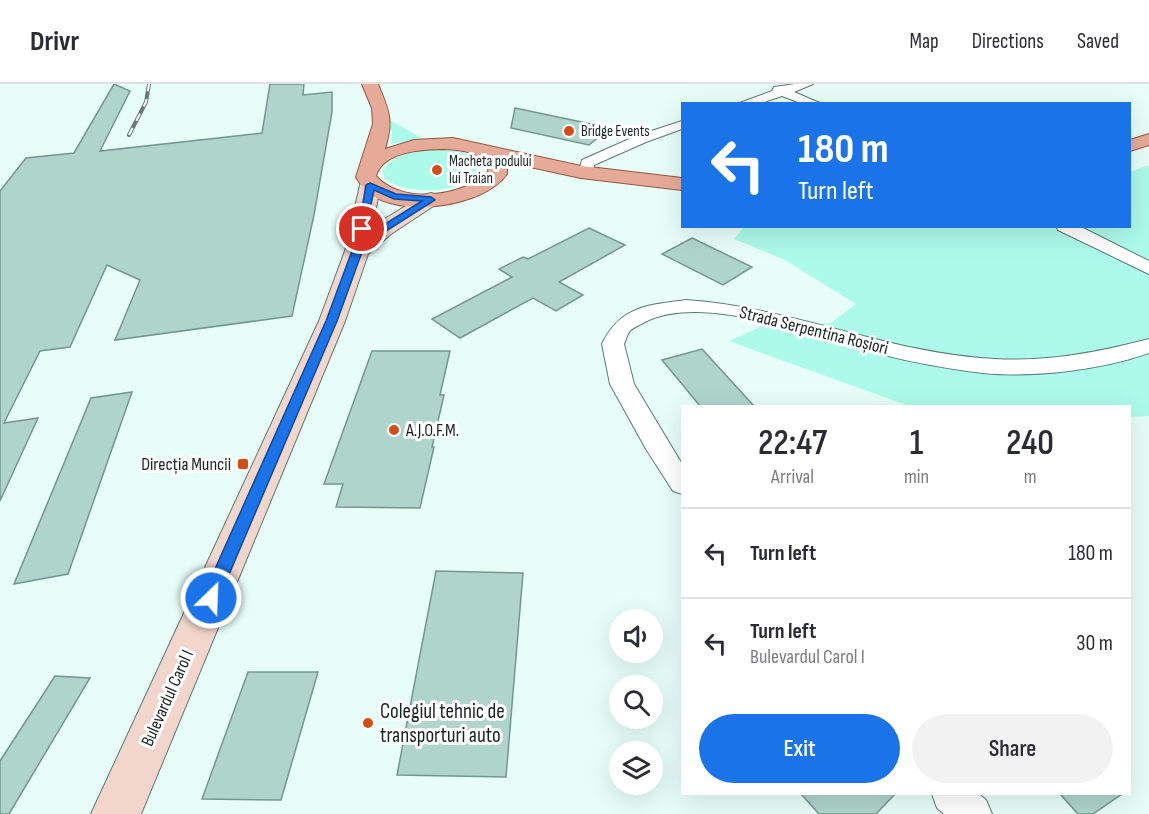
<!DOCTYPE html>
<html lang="en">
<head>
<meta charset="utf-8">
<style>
  :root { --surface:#fff; --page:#f2f2f3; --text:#2b2b33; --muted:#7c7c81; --line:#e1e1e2; --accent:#1a73e8 }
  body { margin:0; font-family:"Sofia Sans Condensed",sans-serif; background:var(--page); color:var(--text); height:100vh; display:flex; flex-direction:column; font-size:22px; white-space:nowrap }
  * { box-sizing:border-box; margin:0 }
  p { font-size:20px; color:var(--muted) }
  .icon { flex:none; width:33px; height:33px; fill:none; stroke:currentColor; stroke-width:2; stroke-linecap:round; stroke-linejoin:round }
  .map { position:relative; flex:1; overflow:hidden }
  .panel { position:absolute; left:681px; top:321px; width:450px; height:390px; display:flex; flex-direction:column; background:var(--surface); border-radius:0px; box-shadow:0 6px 24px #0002 }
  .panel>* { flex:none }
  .guide { position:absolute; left:681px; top:18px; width:450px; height:126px; border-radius:0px; box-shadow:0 6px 24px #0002; background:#1a73e8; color:#fff; overflow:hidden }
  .controls { position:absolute; left:609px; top:525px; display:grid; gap:12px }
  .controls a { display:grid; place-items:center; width:54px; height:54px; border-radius:50%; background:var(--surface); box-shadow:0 6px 24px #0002; font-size:30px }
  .pin { position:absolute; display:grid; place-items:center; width:51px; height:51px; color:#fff; margin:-26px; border:3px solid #fff; border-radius:50%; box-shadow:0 2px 6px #0007 }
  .me { position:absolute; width:66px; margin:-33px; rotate:24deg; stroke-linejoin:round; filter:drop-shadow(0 0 4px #0008) }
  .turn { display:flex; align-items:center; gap:21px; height:126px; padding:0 18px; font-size:27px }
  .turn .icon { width:78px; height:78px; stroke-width:2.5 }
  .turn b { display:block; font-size:42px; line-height:51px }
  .eta { display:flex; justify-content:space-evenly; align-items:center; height:102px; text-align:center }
  .eta b { font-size:36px; font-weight:600; line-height:42px }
  .cta { display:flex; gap:12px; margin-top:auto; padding:12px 18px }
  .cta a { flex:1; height:69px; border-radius:36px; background:var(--accent); color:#fff; font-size:24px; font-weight:600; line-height:69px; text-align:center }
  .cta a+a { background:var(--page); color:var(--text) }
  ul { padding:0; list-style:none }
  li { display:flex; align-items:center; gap:18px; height:90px; padding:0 18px; border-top:2px solid var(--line) }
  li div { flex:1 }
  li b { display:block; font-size:22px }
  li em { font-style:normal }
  header { display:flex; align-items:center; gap:36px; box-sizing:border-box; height:84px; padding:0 30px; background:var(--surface); border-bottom:2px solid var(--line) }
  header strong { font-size:28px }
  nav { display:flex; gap:33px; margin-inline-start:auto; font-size:21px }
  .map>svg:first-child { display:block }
</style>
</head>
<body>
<header>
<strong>Drivr</strong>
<nav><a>Map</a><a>Directions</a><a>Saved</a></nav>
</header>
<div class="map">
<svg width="1149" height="730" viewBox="0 0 1149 730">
  <rect width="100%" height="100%" fill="#e7fef8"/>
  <!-- green -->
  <g fill="#acfaea">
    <polygon points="386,34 422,54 391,60 392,49"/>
    <path d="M 432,65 C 448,65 471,65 479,82 C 469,112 404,112 384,94 L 383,87 C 392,70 414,67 432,65 Z"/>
    <polygon points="1149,81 1149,332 1130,333 1130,322 909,322 729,257 760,243 831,239 856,220 785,176 734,155 744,143 1130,142 1130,88"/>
  </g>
  <!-- building -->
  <g fill="#aed4cc" stroke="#73978f" stroke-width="1.5">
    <polygon points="114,0 130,7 100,67 262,49 270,0 304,0 303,11 332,8 332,28 314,131 292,232 115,256 140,196 107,181 70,263 40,267 4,339 38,334 0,417 0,107 26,74 74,69"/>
    <polygon points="515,24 610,44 589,61 511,44"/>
    <polygon points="589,144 625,161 559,198 583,211 556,227 533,214 460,254 432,235 512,193 499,185 523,173 528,175"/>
    <polygon points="692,154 752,183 723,201 662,170"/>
    <polygon points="702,265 754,322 700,322 662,276"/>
    <polygon points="372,267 450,267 440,311 444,311 432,363 434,363 420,424 336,423 343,400 324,400"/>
    <polygon points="132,308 68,490 14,500 91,314"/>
    <polygon points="436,487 523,489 506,693 397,691"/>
    <polygon points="248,588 318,588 281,716 202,715"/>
    <polygon points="55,592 90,594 9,730 0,730 0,677"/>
    <polygon points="801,710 895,710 876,730 819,730"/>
    <polygon points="1060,710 1122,710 1093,730 1078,730"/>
  </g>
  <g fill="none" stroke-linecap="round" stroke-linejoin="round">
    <defs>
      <g id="minor">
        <polygon points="795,0 813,0 794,8 822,20 803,20 782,12 758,20 737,20 772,7 774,3"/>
        <polygon points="682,37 682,45 646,58 594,81 592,91 587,93 579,88 582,76 636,52"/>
        <polygon points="1056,142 1079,142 1149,177 1149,190 1058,146"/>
        <path d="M 686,216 C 792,223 890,270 995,275 C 1048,278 1099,268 1149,255 L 1149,269 C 1101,286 1033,294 983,289 C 950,285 916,279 884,271 C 821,256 705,207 645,238 C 640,241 633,243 629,248 C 627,251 626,256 624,260 L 634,300 L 682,380 L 682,410 L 673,407 L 646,365 L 610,300 L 602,260 C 620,222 648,221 686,216 Z"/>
        <polygon points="932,710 979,710 986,716 992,730 944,730 937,724"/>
      </g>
      <polygon id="secondary" points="370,95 377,97 380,101 373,142 424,111 431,109 438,111 442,115 438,119 391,150 368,170 345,237 141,730 91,730 319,237 345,167 360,101 363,97"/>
      <g id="primary">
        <path d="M 362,0 L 378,0 C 389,27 394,36 385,65 L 414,56 L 453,54 L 581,82 L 682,94 L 682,106 L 581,94 L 507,78 L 507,90 C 484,123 399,135 368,108 C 363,104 359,98 356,93 L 373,40 L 372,24 ZM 445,65 C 461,66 480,68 489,81 L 488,88 C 463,113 401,121 376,92 C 383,67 424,65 445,65 Z"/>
        <polygon points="1149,50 1149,61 1130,67 1130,56"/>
      </g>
    </defs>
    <!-- minor casing -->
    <use href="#minor" stroke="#587b74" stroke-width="2"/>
    <!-- secondary casing -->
    <use href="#secondary" stroke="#587b74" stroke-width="2"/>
    <!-- primary casing -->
    <use href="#primary" stroke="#915742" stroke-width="2"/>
    <!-- minor -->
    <use href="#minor" fill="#fff" fill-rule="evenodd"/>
    <!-- secondary -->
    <use href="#secondary" fill="#f2d5cb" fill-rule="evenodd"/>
    <!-- primary -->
    <use href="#primary" fill="#e5ab98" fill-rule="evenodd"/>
    <defs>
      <polyline id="rail" points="129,51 146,18 149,0"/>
    </defs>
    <!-- rail casing -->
    <use href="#rail" stroke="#697a76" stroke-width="4"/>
    <!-- rail -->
    <use href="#rail" stroke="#fff" stroke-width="2" stroke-dasharray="8" stroke-linecap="butt"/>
  </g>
  <!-- route -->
  <polygon fill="#1a73e8" stroke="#114b97" stroke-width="1.5" points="370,99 396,110 431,113 435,116 386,147 362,168 337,237 219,514 216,520 211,522 205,520 202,514 326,237 352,167 380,143 422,117 394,115 374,106 366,145 358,147 366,101"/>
  <!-- markers -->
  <g fill="#d44d17" stroke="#fff" stroke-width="2">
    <circle cx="569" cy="47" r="6"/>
    <circle cx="437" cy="86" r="6"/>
    <circle cx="394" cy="346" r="6"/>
    <rect x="237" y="374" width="12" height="12" rx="3"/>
    <circle cx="368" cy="639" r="6"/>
  </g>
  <g text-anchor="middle" stroke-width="6" stroke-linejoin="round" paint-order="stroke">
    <!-- far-poi labels -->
    <g font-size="15" fill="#162421" stroke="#fff" text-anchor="start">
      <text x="581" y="52">Bridge Events</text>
      <text x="449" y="82">Macheta podului<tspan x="449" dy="17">lui Traian</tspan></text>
    </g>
    <!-- street labels -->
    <g font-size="18" fill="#162421" stroke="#fff">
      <text transform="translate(814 246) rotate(14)" y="6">Strada Serpentina Roșiori</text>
      <text transform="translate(167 614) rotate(-66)" y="6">Bulevardul Carol I</text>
    </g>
    <!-- poi labels -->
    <g font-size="18" fill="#162421" stroke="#fff" text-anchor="start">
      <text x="406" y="352">A.J.O.F.M.</text>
      <text x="231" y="386" text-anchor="end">Direcția Muncii</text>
    </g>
    <!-- near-poi labels -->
    <g font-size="21" fill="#162421" stroke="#fff" text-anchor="start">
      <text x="380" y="634">Colegiul tehnic de<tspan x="380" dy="24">transporturi auto</tspan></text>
    </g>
  </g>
</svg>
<div class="controls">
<a><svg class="icon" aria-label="sound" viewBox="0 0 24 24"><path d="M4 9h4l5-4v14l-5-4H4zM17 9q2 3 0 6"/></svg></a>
<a><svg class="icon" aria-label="search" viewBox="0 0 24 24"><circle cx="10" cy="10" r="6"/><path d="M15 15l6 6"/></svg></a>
<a><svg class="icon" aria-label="layers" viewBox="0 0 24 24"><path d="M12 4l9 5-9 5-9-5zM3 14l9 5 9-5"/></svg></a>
</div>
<div class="pin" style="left:362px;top:145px;background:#d93025"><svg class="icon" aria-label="arrive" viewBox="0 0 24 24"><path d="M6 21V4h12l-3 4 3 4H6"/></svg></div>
<svg class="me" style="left:211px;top:514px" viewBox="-20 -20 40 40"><circle r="17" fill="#1a73e8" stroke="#fff" stroke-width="3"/><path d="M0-11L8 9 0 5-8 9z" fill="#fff"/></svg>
<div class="guide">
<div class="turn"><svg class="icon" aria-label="left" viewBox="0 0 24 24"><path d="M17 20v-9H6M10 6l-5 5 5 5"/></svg><div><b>180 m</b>Turn left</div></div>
</div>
<section class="panel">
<div class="eta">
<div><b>22:47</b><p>Arrival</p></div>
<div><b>1</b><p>min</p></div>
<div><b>240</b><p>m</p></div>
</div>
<ul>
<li><svg class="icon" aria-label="left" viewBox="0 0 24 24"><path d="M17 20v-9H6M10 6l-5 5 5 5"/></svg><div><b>Turn left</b></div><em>180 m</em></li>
<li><svg class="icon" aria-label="left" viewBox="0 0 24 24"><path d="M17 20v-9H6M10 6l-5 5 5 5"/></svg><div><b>Turn left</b><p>Bulevardul Carol I</p></div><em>30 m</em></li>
</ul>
<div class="cta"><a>Exit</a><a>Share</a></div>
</section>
</div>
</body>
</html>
